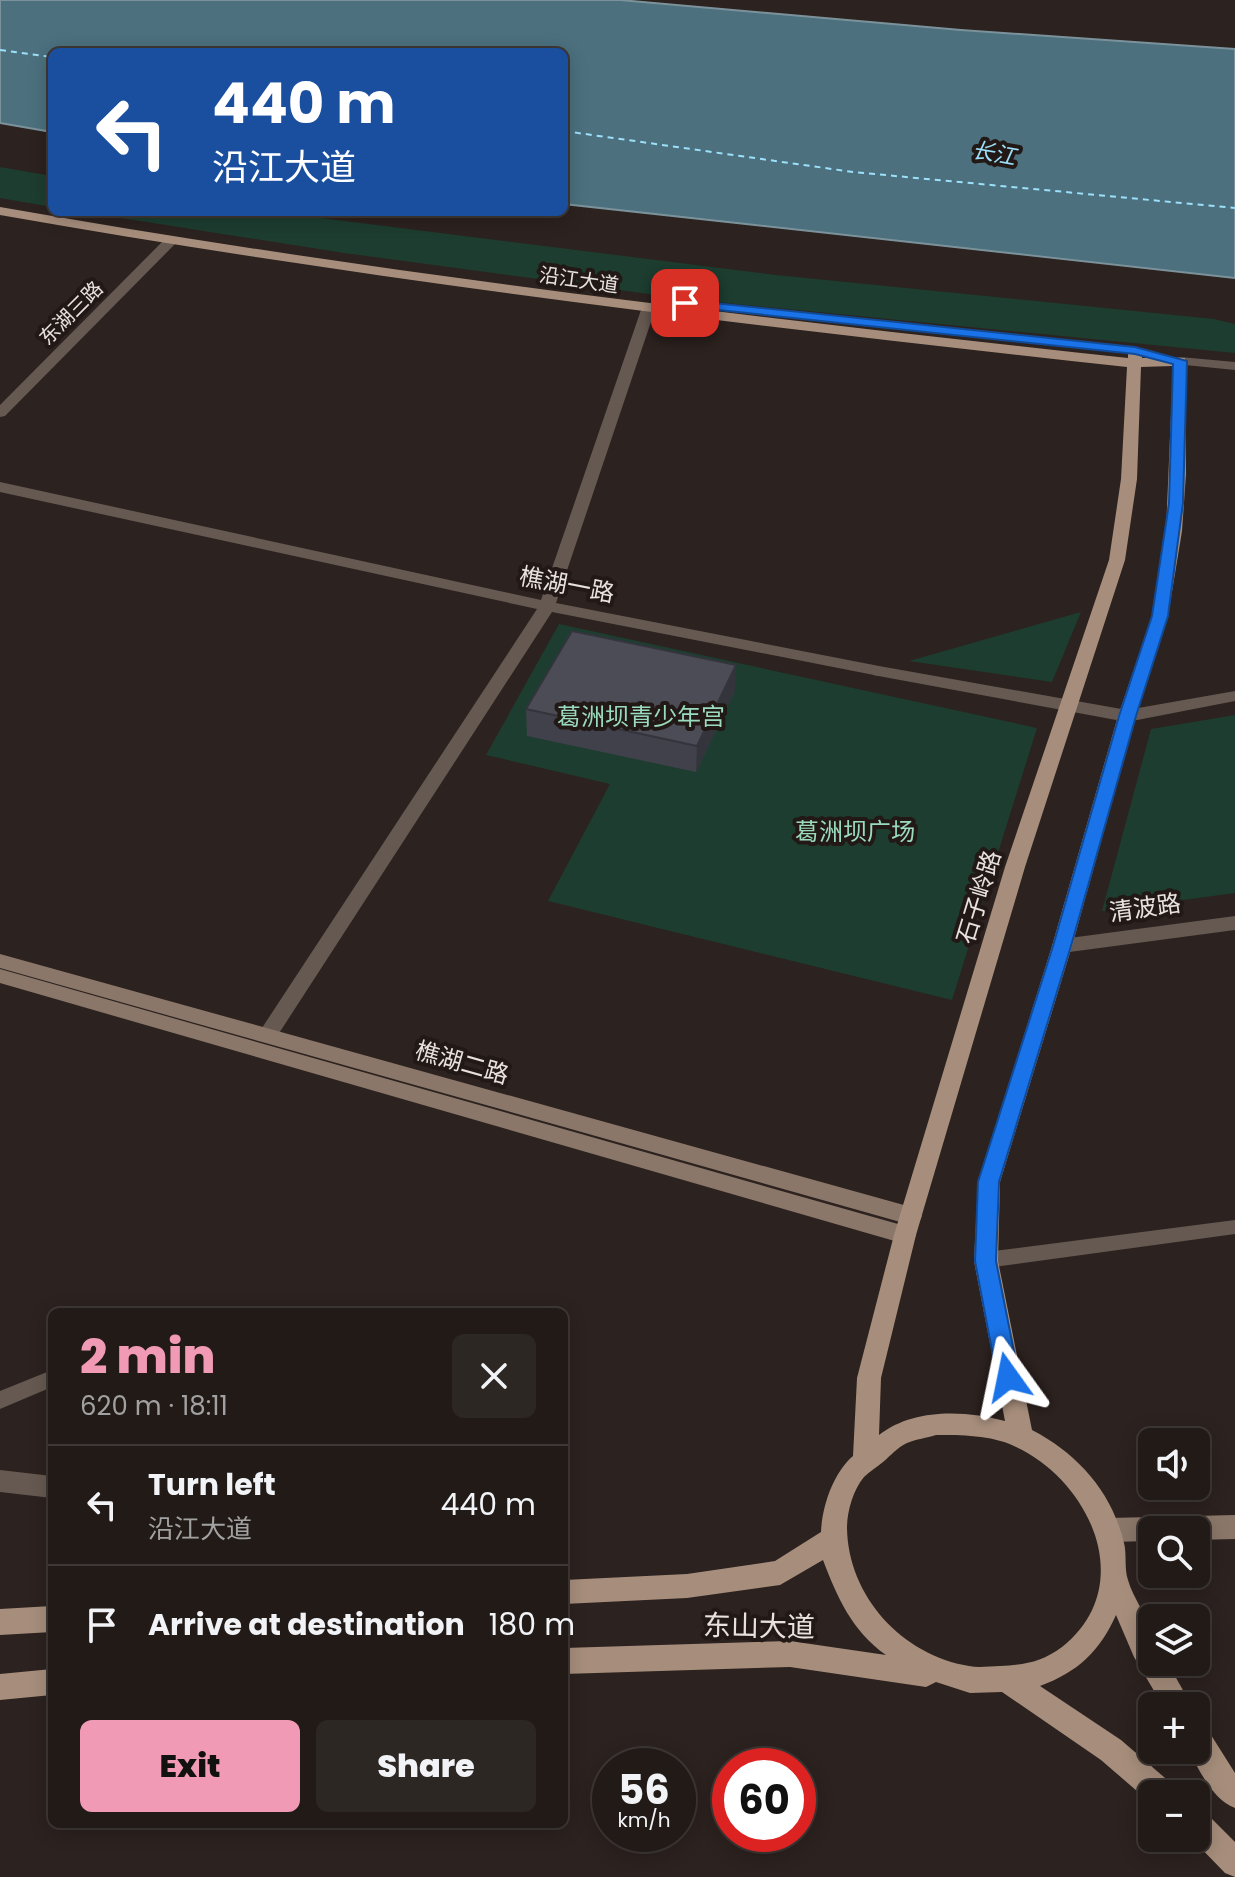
<!DOCTYPE html>
<html lang="en">
<head>
<meta charset="utf-8">
<style>
  :root { --surface:#211a17; --page:#2d2724; --text:#f1f3f6; --muted:#a2a1a1; --line:#3e3836; --accent:#f09ab5 }
  body { margin:0; font-family:Poppins,"Noto Sans SC",sans-serif; background:var(--page); color:var(--text); height:100vh; display:flex; flex-direction:column; font-size:30px; white-space:nowrap }
  * { box-sizing:border-box; margin:0 }
  p { font-size:26px; color:var(--muted) }
  .icon { flex:none; width:44px; height:44px; fill:none; stroke:currentColor; stroke-width:2; stroke-linecap:round; stroke-linejoin:round }
  .map { position:relative; flex:1; overflow:hidden }
  .panel { position:absolute; left:48px; top:1308px; width:520px; height:520px; display:flex; flex-direction:column; background:var(--surface); border-radius:12px; box-shadow:0 4px 20px #0003,0 0 0 2px var(--line) }
  .panel>* { flex:none }
  .hud { position:absolute; left:48px; top:48px; width:520px; height:168px; border-radius:12px; box-shadow:0 4px 20px #0003,0 0 0 2px var(--line); background:#1a4fa0; color:#fff; overflow:hidden }
  .tools { position:absolute; left:1138px; top:1428px; display:grid; gap:16px }
  .tools a { display:grid; place-items:center; width:72px; height:72px; border-radius:12px; background:var(--surface); box-shadow:0 4px 20px #0003,0 0 0 2px var(--line); font-size:40px }
  .speed { position:absolute; left:592px; top:1748px; display:flex; gap:16px; font-size:40px; font-weight:700; text-align:center }
  .speed>* { display:grid; place-content:center; width:104px; height:104px; border-radius:50%; background:var(--surface); box-shadow:0 4px 20px #0003,0 0 0 2px var(--line); line-height:1 }
  .speed small { font-size:20px; font-weight:400 }
  .speed .limit { border:12px solid #d22; background:#fff; color:#111 }
  .pin { position:absolute; display:grid; place-items:center; width:68px; height:68px; color:#fff; margin:-34px; border-radius:16px; box-shadow:0 4px 12px #0006 }
  .me { position:absolute; width:88px; margin:-44px; rotate:348deg; stroke-linejoin:round; filter:drop-shadow(0 0 6px #0008) }
  .turn { display:flex; align-items:center; gap:28px; height:168px; padding:0 32px; font-size:36px }
  .turn .icon { width:104px; height:104px; stroke-width:2.5 }
  .turn b { display:block; font-size:56px; line-height:68px }
  .round { display:grid; place-items:center; flex:none; width:84px; height:84px; border-radius:12px; background:var(--page) }
  .headline { display:flex; align-items:center; justify-content:space-between; height:136px; padding:0 32px }
  h1 { font-size:48px; font-weight:800; line-height:60px; color:var(--accent) }
  .cta { display:flex; gap:16px; margin-top:auto; padding:16px 32px }
  .cta a { flex:1; height:92px; border-radius:12px; background:var(--accent); color:#111; font-size:32px; font-weight:800; line-height:92px; text-align:center }
  .cta a+a { background:var(--page); color:var(--text) }
  ul { padding:0; list-style:none }
  li { display:flex; align-items:center; gap:24px; height:120px; padding:0 32px; border-top:2px solid var(--line) }
  li div { flex:1 }
  li b { display:block; font-size:30px }
  li em { font-style:normal }
  .map>svg:first-child { display:block }
</style>
</head>
<body>
<div class="map">
<svg width="1235" height="1877" viewBox="0 0 1235 1877">
  <rect width="100%" height="100%" fill="#2c221f"/>
  <!-- green -->
  <g fill="#1d3d30">
    <polygon points="0,167 52,176 52,207 0,198"/>
    <polygon points="83,212 273,212 776,275 1214,319 1235,324 1235,353 686,299 344,253"/>
    <polygon points="1081,612 1052,682 909,661"/>
    <polygon points="559,624 1037,728 952,1000 548,901 610,784 486,755"/>
    <polygon points="1235,715 1235,893 1102,911 1151,729"/>
  </g>
  <!-- water -->
  <polygon fill="#4c707e" stroke="#7b929b" stroke-width="2" points="0,0 620,0 961,30 1235,49 1235,278 564,204 564,52 52,52 52,132 0,123"/>
  <g fill="none" stroke-linecap="round" stroke-linejoin="round">
    <!-- ferry -->
    <g stroke="#9ce0fa" stroke-width="2" stroke-dasharray="6 5" stroke-linecap="butt">
      <polyline points="0,50 52,57"/>
      <polyline points="564,131 853,172 1235,208"/>
    </g>
    <!-- service -->
    <g fill="#665951" fill-rule="evenodd">
      <polygon points="1235,1220 1235,1234 986,1268 979,1265 977,1260 979,1255 986,1252"/>
      <polygon points="52,1370 52,1387 0,1409 0,1391"/>
    </g>
    <!-- pedestrian -->
    <g fill="#665951" fill-rule="evenodd">
      <polygon points="648,306 655,310 556,603 879,666 888,671 879,676 552,612 274,1041 260,1041 257,1036 260,1031 537,609 0,492 0,482 541,600 641,310"/>
      <polygon points="0,1470 52,1476 52,1498 0,1492"/>
    </g>
    <!-- minor -->
    <g fill="#665951" fill-rule="evenodd">
      <polygon points="165,239 177,242 5,416 0,417 0,405"/>
      <polygon points="1180,357 1235,362 1235,370 1175,364 1175,358"/>
      <polygon points="879,666 1127,710 1235,691 1235,701 1127,722 873,675 870,671 873,667"/>
      <polygon points="1235,916 1235,930 1062,953 1055,951 1052,946 1055,941 1062,939"/>
    </g>
    <!-- secondary -->
    <g fill="#8a7769" fill-rule="evenodd">
      <polygon points="0,954 911,1207 919,1210 922,1216 919,1222 911,1225 0,968"/>
      <polygon points="0,969 905,1226 913,1228 916,1235 913,1242 905,1244 0,983"/>
      <polygon points="1235,1515 1235,1539 1196,1540 1196,1530 1152,1530 1152,1541 1109,1542 1100,1538 1096,1530 1100,1522 1109,1518"/>
    </g>
    <!-- primary -->
    <g fill="#a78e7c" fill-rule="evenodd">
      <path d="M 0,207 C 374,273 750,317 1128,358 L 1128,351 L 1135,347 L 1142,351 L 1142,358 L 1185,358 L 1186,474 L 1182,531 L 1168,616 L 1136,716 L 1072,946 L 1000,1182 L 998,1261 L 1032,1430 C 1078,1454 1112,1492 1124,1543 C 1127,1554 1124,1568 1128,1580 C 1133,1599 1149,1617 1152,1637 C 1153,1645 1152,1654 1152,1662 L 1167,1662 L 1192,1706 L 1163,1706 L 1134,1657 L 1116,1615 C 1100,1651 1078,1672 1040,1686 L 1121,1740 L 1172,1784 L 1176,1794 L 1152,1794 L 1152,1804 L 1101,1760 L 1002,1692 L 970,1693 L 936,1682 L 926,1687 L 790,1667 L 564,1674 L 564,1648 L 790,1641 L 886,1655 C 852,1631 837,1597 823,1560 L 780,1585 L 687,1598 L 564,1604 L 564,1580 L 687,1574 L 775,1561 L 821,1532 C 822,1507 833,1473 853,1456 L 857,1378 L 894,1235 L 1005,867 L 1109,560 L 1121,479 L 1127,367 C 750,326 374,281 0,215 ZM 1173,366 L 1166,531 L 1152,616 L 1118,716 L 1052,946 L 978,1182 L 974,1261 L 1005,1421 C 965,1410 913,1408 879,1435 L 881,1378 L 916,1235 L 1025,867 L 1125,560 L 1137,479 L 1141,367 ZM 936,1435 C 961,1435 991,1435 1014,1446 C 1090,1480 1139,1586 1062,1647 C 1042,1662 1024,1665 1000,1666 C 990,1666 979,1668 969,1666 C 902,1655 848,1596 847,1528 C 847,1512 853,1490 864,1477 C 869,1472 877,1467 883,1462 C 890,1456 898,1447 907,1443 C 916,1439 927,1438 936,1435 Z"/>
      <polygon points="52,1606 52,1632 0,1635 0,1609"/>
      <polygon points="52,1669 52,1695 0,1700 0,1674"/>
      <path d="M 1196,1723 L 1206,1727 L 1235,1773 L 1235,1808 C 1212,1799 1200,1771 1188,1750 L 1196,1750 Z"/>
      <polygon points="1196,1809 1206,1813 1235,1842 1235,1877 1225,1873 1191,1838 1196,1838"/>
    </g>
  </g>
  <!-- wall -->
  <polygon fill="#40414a" points="735,691 696,772 527,736 526,709"/>
  <!-- shaded-wall -->
  <polygon fill="#34353c" points="736,665 735,691 696,772 697,746"/>
  <!-- building -->
  <polygon fill="#4b4c56" stroke="#34353c" stroke-width="2" points="572,631 736,665 697,746 526,709"/>
  <!-- route -->
  <polygon fill="#1a73e8" stroke="#114b97" stroke-width="2" points="685,300 1135,347 1187,361 1183,503 1168,616 1136,716 1071,946 999,1182 996,1261 1019,1377 1016,1383 1008,1386 1001,1383 997,1377 975,1261 978,1182 1053,946 1119,716 1152,616 1169,503 1173,364 1135,354 680,306 678,303"/>
  <g text-anchor="middle" stroke-width="8" stroke-linejoin="round" paint-order="stroke">
    <!-- far-street labels -->
    <g font-size="20" fill="#e8e2df" stroke="#221916">
      <text transform="translate(579 280) rotate(8)" y="7">沿江大道</text>
      <text transform="translate(71 313) rotate(-45)" y="7">东湖三路</text>
    </g>
    <!-- far-water labels -->
    <g font-size="22" font-style="italic" fill="#9ce0fa" stroke="#221916">
      <text transform="translate(994 153) rotate(10)" y="8">长江</text>
    </g>
    <!-- street labels -->
    <g font-size="24" fill="#e8e2df" stroke="#221916">
      <text transform="translate(567 585) rotate(11)" y="8">樵湖一路</text>
      <text transform="translate(979 897) rotate(-73)" y="8">石子岭路</text>
      <text transform="translate(1145 908) rotate(-8)" y="8">清波路</text>
      <text transform="translate(462 1063) rotate(16)" y="8">樵湖二路</text>
    </g>
    <!-- park labels -->
    <g font-size="24" fill="#9bdbbd" stroke="#221916">
      <text x="641" y="725">葛洲坝青少年宫</text>
      <text x="855" y="840">葛洲坝广场</text>
    </g>
    <!-- near-street labels -->
    <g font-size="28" fill="#e8e2df" stroke="#221916">
      <text transform="translate(759 1626) rotate(1)" y="10">东山大道</text>
    </g>
  </g>
</svg>
<div class="tools">
<a><svg class="icon" aria-label="sound" viewBox="0 0 24 24"><path d="M4 9h4l5-4v14l-5-4H4zM17 9q2 3 0 6"/></svg></a>
<a><svg class="icon" aria-label="search" viewBox="0 0 24 24"><circle cx="10" cy="10" r="6"/><path d="M15 15l6 6"/></svg></a>
<a><svg class="icon" aria-label="layers" viewBox="0 0 24 24"><path d="M12 4l9 5-9 5-9-5zM3 14l9 5 9-5"/></svg></a>
<a>+</a>
<a>−</a>
</div>
<div class="speed"><div>56<small>km/h</small></div><div class="limit">60</div></div>
<div class="pin" style="left:685px;top:303px;background:#d93025"><svg class="icon" aria-label="arrive" viewBox="0 0 24 24"><path d="M6 21V4h12l-3 4 3 4H6"/></svg></div>
<svg class="me" style="left:1008px;top:1377px" viewBox="-20 -20 40 40"><path d="M0-17L14 15 0 8-14 15z" fill="#1a73e8" stroke="#fff" stroke-width="4"/></svg>
<div class="hud">
<div class="turn"><svg class="icon" aria-label="left" viewBox="0 0 24 24"><path d="M17 20v-9H6M10 6l-5 5 5 5"/></svg><div><b>440 m</b>沿江大道</div></div>
</div>
<section class="panel">
<div class="headline"><div><h1>2 min</h1><p>620 m · 18:11</p></div><a class="round"><svg class="icon" aria-label="close" viewBox="0 0 24 24"><path d="M6 6l12 12M18 6L6 18"/></svg></a></div>
<ul>
<li><svg class="icon" aria-label="left" viewBox="0 0 24 24"><path d="M17 20v-9H6M10 6l-5 5 5 5"/></svg><div><b>Turn left</b><p>沿江大道</p></div><em>440 m</em></li>
<li><svg class="icon" aria-label="arrive" viewBox="0 0 24 24"><path d="M6 21V4h12l-3 4 3 4H6"/></svg><div><b>Arrive at destination</b></div><em>180 m</em></li>
</ul>
<div class="cta"><a>Exit</a><a>Share</a></div>
</section>
</div>
</body>
</html>
